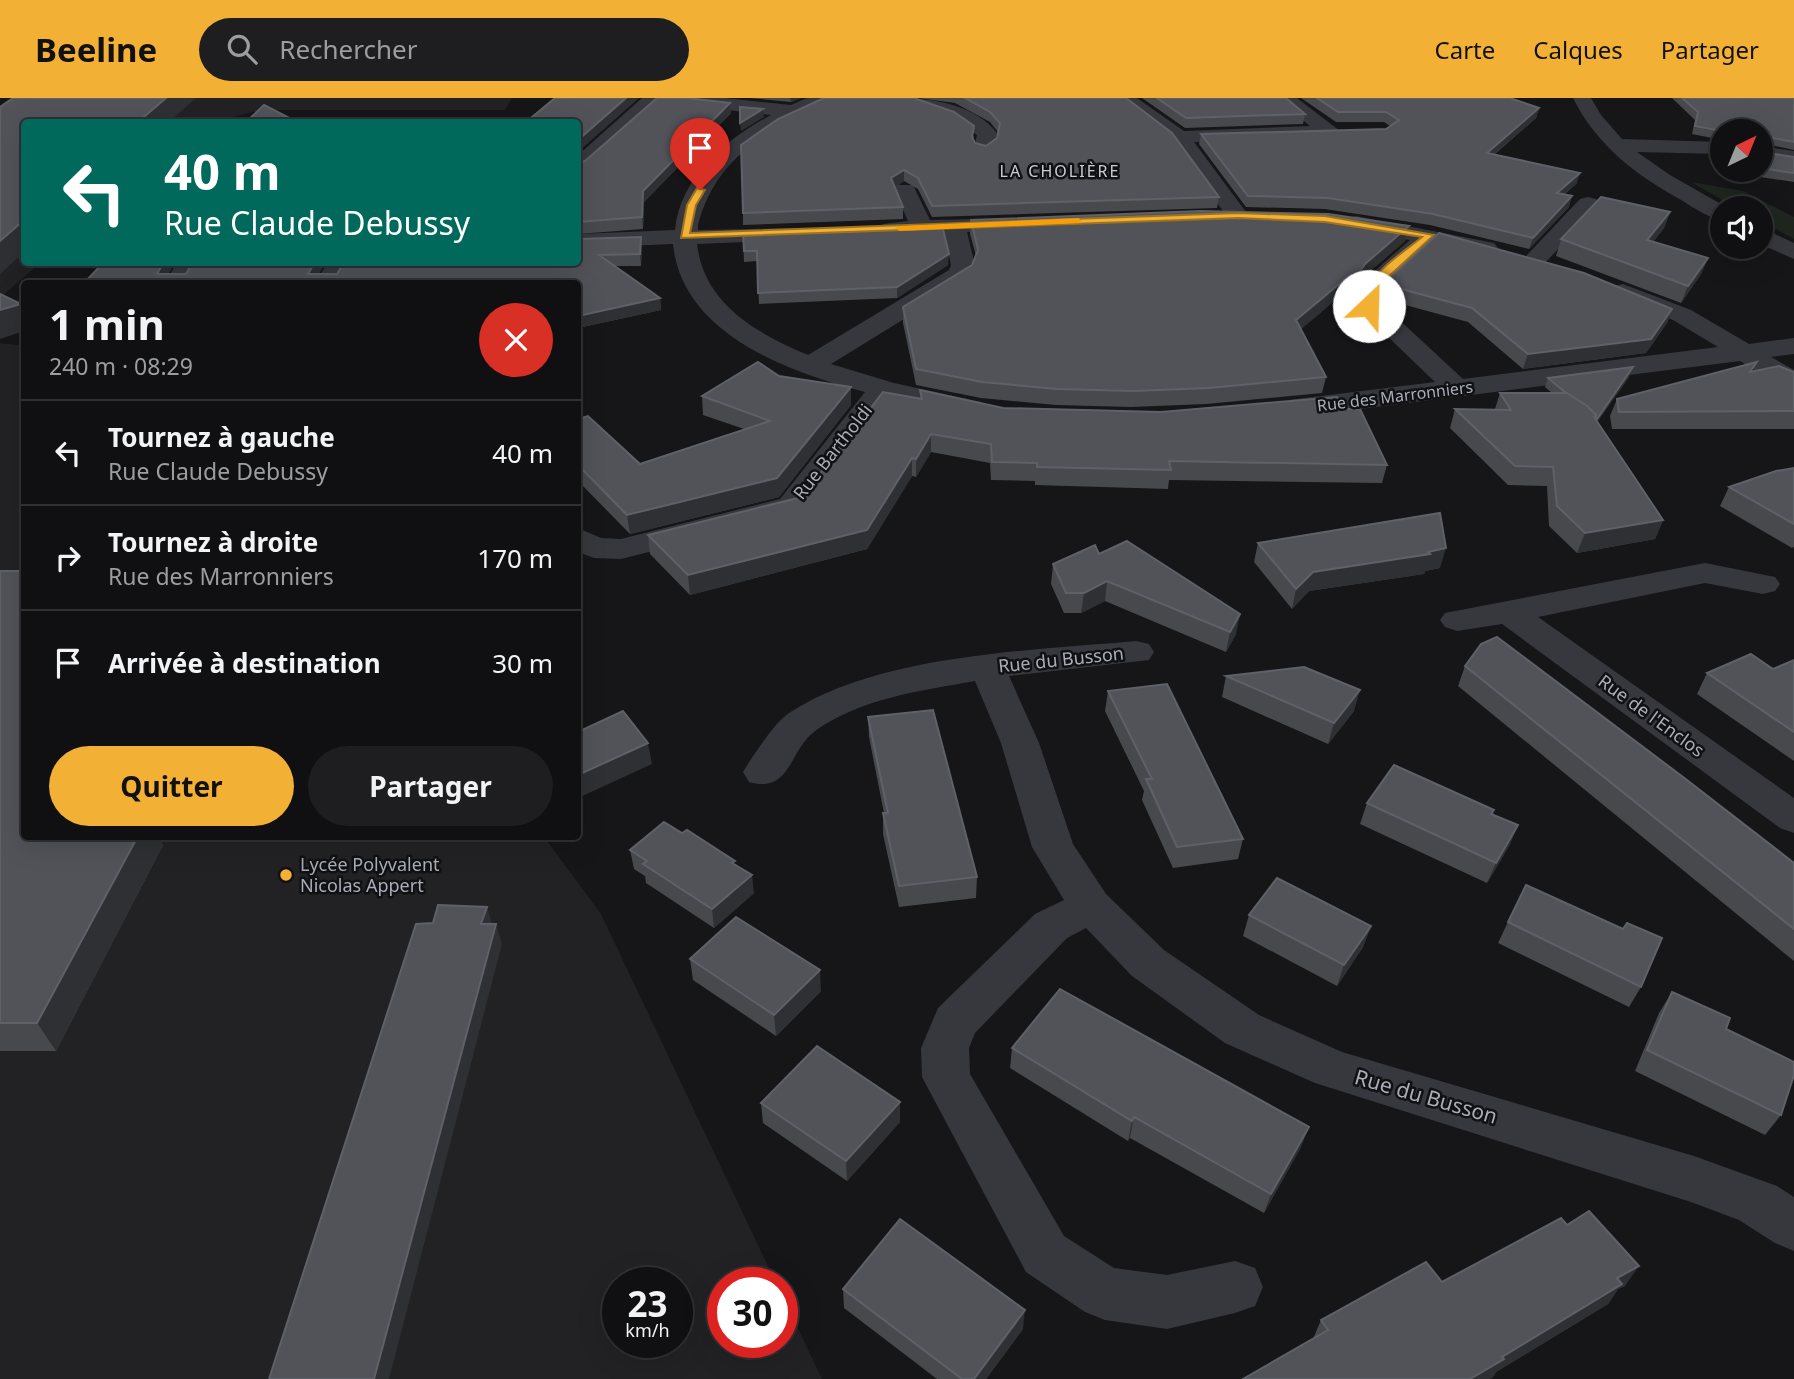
<!DOCTYPE html>
<html lang="fr">
<head>
<meta charset="utf-8">
<style>
  :root { --surface:#101012; --page:#1e1e20; --text:#f1f3f6; --muted:#9c9d9f; --line:#303032; --accent:#f2b134 }
  body { margin:0; font-family:"Noto Sans",sans-serif; background:var(--page); color:var(--text); height:100vh; display:flex; flex-direction:column; font-size:26px; white-space:nowrap }
  * { box-sizing:border-box; margin:0 }
  p { font-size:23px; color:var(--muted) }
  .icon { flex:none; width:38px; height:38px; fill:none; stroke:currentColor; stroke-width:2; stroke-linecap:round; stroke-linejoin:round }
  .map { position:relative; flex:1; overflow:hidden }
  .drawer { position:absolute; left:21px; top:182px; width:560px; height:560px; display:flex; flex-direction:column; background:var(--surface); border-radius:7px; box-shadow:0 7px 28px #0002,0 0 0 2px var(--line) }
  .drawer>* { flex:none }
  .hud { position:absolute; left:21px; top:21px; width:560px; height:147px; border-radius:7px; box-shadow:0 7px 28px #0002,0 0 0 2px var(--line); background:#00695c; color:#fff; overflow:hidden }
  .needle { width:46px; rotate:43deg }
  .buttons { position:absolute; left:1710px; top:21px; display:grid; gap:14px }
  .buttons a { display:grid; place-items:center; width:63px; height:63px; border-radius:50%; background:var(--surface); box-shadow:0 7px 28px #0002,0 0 0 2px var(--line); font-size:35px }
  .speed { position:absolute; left:602px; top:1169px; display:flex; gap:14px; font-size:35px; font-weight:700; text-align:center }
  .speed>* { display:grid; place-content:center; width:91px; height:91px; border-radius:50%; background:var(--surface); box-shadow:0 7px 28px #0002,0 0 0 2px var(--line); line-height:1 }
  .speed small { font-size:18px; font-weight:400 }
  .speed .limit { border:10px solid #d22; background:#fff; color:#111 }
  .pin { position:absolute; display:grid; place-items:center; width:60px; height:60px; color:#fff; margin:-72px -30px; border-radius:50% 50% 50% 0; rotate:-45deg; box-shadow:0 0 7px #0007 }
  .pin .icon { rotate:45deg }
  .me { position:absolute; width:77px; margin:-38px; rotate:24deg; stroke-linejoin:round; filter:drop-shadow(0 0 5px #0008) }
  .turn { display:flex; align-items:center; gap:24px; height:147px; padding:0 28px; font-size:32px }
  .turn .icon { width:91px; height:91px; stroke-width:2.5 }
  .turn b { display:block; font-size:49px; line-height:60px }
  .round { display:grid; place-items:center; flex:none; width:74px; height:74px; border-radius:37px; background:var(--page) }
  .summary { display:flex; align-items:center; justify-content:space-between; height:119px; padding:0 28px }
  h1 { font-size:42px; font-weight:700; line-height:52px }
  .cta { display:flex; gap:14px; margin-top:auto; padding:14px 28px }
  .cta a { flex:1; height:80px; border-radius:42px; background:var(--accent); color:#111; font-size:28px; font-weight:700; line-height:80px; text-align:center }
  .cta a+a { background:var(--page); color:var(--text) }
  ul { padding:0; list-style:none }
  li { display:flex; align-items:center; gap:21px; height:105px; padding:0 28px; border-top:2px solid var(--line) }
  li div { flex:1 }
  li b { display:block; font-size:26px }
  li em { font-style:normal }
  header { display:flex; align-items:center; gap:42px; box-sizing:border-box; height:98px; padding:0 35px; background:var(--accent); color:#111 }
  header strong { font-size:33px }
  nav { display:flex; gap:38px; margin-inline-start:auto; font-size:24px }
  .search { width:490px; height:63px; background:var(--page); display:flex; align-items:center; gap:18px; box-sizing:border-box; padding:0 24px; border-radius:38px; color:var(--muted); font-size:26px }
  .map>svg:first-child { display:block }
</style>
</head>
<body>
<header>
<strong>Beeline</strong>
<div class="search"><svg class="icon" aria-label="search" viewBox="0 0 24 24"><circle cx="10" cy="10" r="6"/><path d="M15 15l6 6"/></svg>Rechercher</div>
<nav><a>Carte</a><a>Calques</a><a>Partager</a></nav>
</header>
<div class="map">
<svg width="1794" height="1281" viewBox="0 0 1794 1281">
  <rect width="100%" height="100%" fill="#161618"/>
  <!-- built -->
  <g fill="#222225" fill-rule="evenodd">
    <polygon points="23,0 512,0 505,12 261,12 214,24 24,24 24,164 40,165 0,200 0,16"/>
    <path d="M 0,245 L 24,248 L 24,738 L 544,739 L 601,816 L 776,1185 L 723,1185 L 723,1244 L 782,1244 L 782,1197 L 822,1281 L 0,1281 ZM 618,1185 L 677,1185 L 677,1244 L 618,1244 Z"/>
  </g>
  <!-- green -->
  <polygon fill="#1e261f" points="1691,84 1743,93 1794,119 1794,141 1761,123 1760,110 1736,110"/>
  <g fill="none" stroke-linecap="round" stroke-linejoin="round">
    <!-- minor -->
    <g fill="#37383d" fill-rule="evenodd">
      <path d="M 642,0 L 725,0 L 791,7 L 807,0 L 832,0 C 825,10 806,14 794,20 C 747,44 711,75 698,127 L 698,132 L 804,130 L 808,135 L 804,140 L 796,142 L 697,146 C 704,206 756,235 808,257 L 949,172 L 951,167 L 944,135 L 891,138 L 880,131 L 883,126 L 908,123 L 894,92 L 897,87 L 913,87 L 930,122 L 1031,120 L 1034,125 L 1031,130 L 1023,132 L 967,134 L 975,167 L 969,181 L 831,266 L 894,285 L 981,304 L 985,310 L 981,316 L 971,319 L 889,300 L 802,415 L 621,461 L 594,460 L 578,454 L 578,430 L 601,440 L 621,441 L 780,401 L 865,294 C 790,274 682,237 673,146 L 578,150 L 578,136 L 675,132 C 680,79 727,40 771,17 L 668,5 L 657,7 L 585,72 L 578,74 L 578,57 Z"/>
      <path d="M 903,0 C 934,0 977,8 997,35 L 994,50 L 984,56 L 977,54 L 974,50 L 977,37 L 955,22 L 905,4 Z"/>
      <polygon points="1116,0 1137,0 1184,33 1310,28 1276,0 1297,0 1340,33 1330,39 1194,44 1249,118 1238,125 1230,123 1173,43"/>
      <path d="M 1573,0 L 1591,0 L 1601,17 L 1622,41 L 1722,44 L 1722,56 L 1637,54 L 1670,77 L 1728,110 L 1722,110 L 1722,123 C 1708,119 1695,111 1683,103 C 1637,78 1597,48 1573,0 Z"/>
      <polygon points="1760,48 1794,53 1794,65 1760,60"/>
      <polygon points="1588,99 1596,101 1599,106 1596,111 1543,167 1527,167 1523,162 1527,157 1580,101"/>
      <polygon points="1356,118 1494,145 1498,150 1494,155 1486,157 1433,147 1379,197 1381,205 1463,281 1718,249 1673,222 1614,198 1611,193 1614,188 1623,186 1691,212 1749,246 1794,240 1794,256 1771,259 1794,272 1794,292 1784,290 1740,263 1289,320 1279,317 1275,311 1279,305 1289,302 1435,284 1360,212 1355,197 1363,183 1410,142 1348,130 1345,125 1348,120"/>
      <polygon points="1760,129 1794,145 1794,161 1760,146"/>
      <polygon points="178,164 203,164 188,186 163,186"/>
      <polygon points="329,164 354,164 338,186 313,186"/>
      <polygon points="1705,465 1775,479 1780,486 1775,493 1763,496 1705,485 1538,519 1794,700 1794,735 1780,730 1502,526 1457,533 1445,529 1440,522 1445,515"/>
      <path d="M 1136,543 L 1149,546 L 1154,554 L 1149,562 L 1009,578 L 1039,645 L 1073,746 L 1106,796 L 1164,852 L 1259,917 L 1342,954 L 1694,1058 L 1777,1088 L 1794,1099 L 1794,1153 L 1775,1145 L 1739,1122 L 1691,1104 L 1315,985 L 1225,945 L 1132,878 L 1086,830 L 1067,840 L 975,935 L 969,950 L 970,976 L 1064,1138 L 1114,1170 L 1167,1177 L 1235,1163 L 1255,1170 L 1263,1189 L 1255,1208 L 1235,1215 L 1167,1231 L 1105,1222 L 1085,1214 L 1026,1174 L 922,979 L 921,950 L 938,910 L 1035,816 L 1064,802 L 1032,749 L 1001,645 L 975,583 C 919,593 862,600 815,633 C 789,652 791,696 749,684 L 743,674 C 752,659 775,624 789,615 C 881,556 1028,553 1136,543 Z"/>
    </g>
  </g>
  <!-- wall -->
  <g fill="#47494d">
    <polygon points="750,0 801,0 791,4"/>
    <polygon points="918,0 1126,0 1219,99 1217,110 932,119 918,91 904,83 895,89 903,109 903,121 743,127 743,115 974,38 973,42 975,45 986,48 997,40 998,34 990,24 955,5"/>
    <polygon points="1142,0 1286,0 1305,16 1303,26 1185,30"/>
    <polygon points="1301,0 1510,0 1539,10 1536,20 1495,56 1577,85 1564,97 1569,109 1529,151 1430,127 1325,111 1246,109 1199,46 1201,36 1386,31 1390,28 1384,24 1336,24"/>
    <polygon points="1672,0 1794,0 1794,52 1761,45 1761,54 1794,59 1794,84 1734,75 1731,72 1760,72 1760,33 1722,33 1722,42 1692,36 1695,22"/>
    <polygon points="730,5 731,15 644,104 643,131 578,136 578,65 585,63"/>
    <polygon points="1722,50 1722,63 1718,59 1721,51"/>
    <polygon points="1670,114 1664,130 1653,144 1708,160 1701,176 1681,205 1556,158 1561,141"/>
    <polygon points="971,122 1409,128 1405,143 1361,181 1354,193 1347,192 1301,231 1326,279 1322,295 1206,306 1131,309 1056,307 981,300 916,287 903,225 903,209 972,167 976,158 970,136"/>
    <polygon points="743,135 948,167 897,200 759,206 757,163 744,164"/>
    <polygon points="641,139 642,150 641,168 615,168 660,200 661,212 578,230 578,186 83,186 175,164 168,176 186,176 326,164 318,176 337,176"/>
    <polygon points="1385,184 1672,211 1667,225 1646,255 1523,271 1468,224 1383,201 1382,198"/>
    <polygon points="1753,274 1794,274 1794,331 1612,331 1610,318 1617,301"/>
    <polygon points="779,278 851,307 779,399 630,436 578,383 578,321 640,366 744,331 703,317 702,298"/>
    <polygon points="1629,279 1597,324 1663,422 1655,441 1577,455 1549,428 1547,388 1508,387 1450,330 1455,311 1495,311 1500,295 1552,295 1545,289 1548,280"/>
    <polygon points="920,292 1003,310 1161,314 1343,311 1387,367 1382,385 1169,382 1168,391 1035,387 1035,383 991,382 990,365 931,354 916,379 912,378 867,451 690,497 650,456 648,437 802,399 920,300"/>
    <polygon points="1794,370 1794,449 1792,450 1720,408 1729,389"/>
    <polygon points="1258,445 1440,470 1425,473 1424,476 1309,493 1292,511 1254,464"/>
    <polygon points="1099,456 1236,536 1226,554 1105,503 1081,515 1064,515 1051,486 1053,466"/>
    <polygon points="0,473 24,738 163,747 56,953 0,953"/>
    <polygon points="1794,562 1794,663 1697,596 1707,575 1773,571"/>
    <polygon points="1465,568 1794,765 1794,863 1458,588"/>
    <polygon points="1226,578 1354,613 1328,646 1222,599"/>
    <polygon points="1108,593 1243,741 1238,761 1173,770 1142,702 1144,693 1105,613"/>
    <polygon points="868,619 977,779 976,800 899,809 883,736 883,715 884,715 869,639"/>
    <polygon points="1367,705 1494,712 1493,717 1518,727 1509,748 1487,785 1360,726"/>
    <polygon points="630,752 736,766 754,795 714,830 646,785 645,778 634,771"/>
    <polygon points="1249,817 1371,828 1363,849 1337,888 1243,838"/>
    <polygon points="1508,824 1641,889 1629,909 1498,845"/>
    <polygon points="690,861 821,893 776,938 693,882"/>
    <polygon points="1672,894 1726,931 1781,1017 1765,1037 1635,973 1659,915"/>
    <polygon points="1012,950 1301,1049 1264,1115 1130,1040 1128,1043 1010,970"/>
    <polygon points="761,1005 900,1024 847,1083 763,1025"/>
    <polygon points="1567,1127 1625,1188 1618,1191 1608,1206 1496,1274 1492,1280 1313,1241 1321,1222 1442,1184"/>
    <polygon points="843,1191 1023,1231 986,1281 937,1281 844,1210"/>
  </g>
  <!-- shaded-wall -->
  <g fill="#2f3033">
    <polygon points="166,0 196,0 169,24 138,24"/>
    <polygon points="626,0 639,0 578,54 578,42"/>
    <polygon points="790,0 801,0 791,4"/>
    <polygon points="730,5 731,15 644,104 643,131 642,119 643,93"/>
    <polygon points="1539,10 1536,20 1484,65 1487,55"/>
    <polygon points="763,11 764,19 741,33 740,25"/>
    <polygon points="904,72 904,83 892,91 891,80"/>
    <polygon points="1580,75 1577,85 1554,106 1557,95"/>
    <polygon points="1572,98 1569,109 1529,151 1533,140"/>
    <polygon points="1670,114 1664,130 1641,159 1647,142"/>
    <polygon points="24,122 24,154 0,176 0,143"/>
    <polygon points="1409,128 1405,143 1361,181 1354,193 1357,178 1365,166"/>
    <polygon points="641,139 642,150 641,168 640,156"/>
    <polygon points="949,156 948,167 897,200 897,189"/>
    <polygon points="1708,160 1701,176 1681,205 1688,188"/>
    <polygon points="164,164 175,164 163,186 157,176"/>
    <polygon points="315,164 326,164 313,186 308,176"/>
    <polygon points="1350,177 1347,192 1293,238 1296,222"/>
    <polygon points="660,200 661,212 578,230 578,218"/>
    <polygon points="21,206 24,215 24,233 0,241 0,212"/>
    <polygon points="1672,211 1667,225 1646,255 1523,271 1528,256"/>
    <polygon points="1633,269 1629,279 1593,330 1597,321"/>
    <polygon points="851,289 851,307 779,399 630,436 627,417"/>
    <polygon points="931,336 931,354 916,379 916,361"/>
    <polygon points="912,360 912,378 867,451 690,497 688,477"/>
    <polygon points="1663,422 1655,441 1577,455 1585,435"/>
    <polygon points="1446,450 1440,470 1425,473 1424,476 1309,493 1292,511 1296,491 1313,474"/>
    <polygon points="1107,483 1105,503 1081,515 1084,495"/>
    <polygon points="1240,516 1236,536 1226,554 1230,534"/>
    <polygon points="1360,592 1354,613 1328,646 1334,625"/>
    <polygon points="648,645 652,666 578,700 578,677"/>
    <polygon points="1518,727 1509,748 1487,785 1496,765"/>
    <polygon points="138,738 159,738 163,747 56,953 37,925"/>
    <polygon points="752,777 754,795 714,830 712,811"/>
    <polygon points="487,809 493,830 481,826"/>
    <polygon points="496,826 502,846 389,1281 374,1281"/>
    <polygon points="1371,828 1363,849 1337,888 1344,867"/>
    <polygon points="820,872 821,893 776,938 774,917"/>
    <polygon points="900,1004 900,1024 847,1083 846,1063"/>
    <polygon points="1134,1019 1130,1040 1128,1043 1132,1023"/>
    <polygon points="1309,1029 1301,1049 1264,1115 1271,1096"/>
    <polygon points="1639,1168 1625,1188 1618,1191 1608,1206 1496,1274 1492,1280 1490,1281 1470,1281 1617,1180"/>
    <polygon points="1025,1212 1023,1231 986,1281 974,1281"/>
  </g>
  <!-- building -->
  <g fill="#525359" stroke="#5f6168" stroke-width="2">
    <polygon points="13,0 166,0 138,24 24,24 24,122 0,143 0,9"/>
    <polygon points="555,0 626,0 578,42 578,24 526,24"/>
    <polygon points="657,0 687,0 730,5 643,93 642,119 578,124 578,65 585,63"/>
    <polygon points="824,0 914,0 954,14 974,28 972,39 975,45 986,48 997,40 1000,25 990,14 965,0 1126,0 1172,35 1219,99 932,108 918,80 904,72 891,80 903,109 743,115 741,47 778,21"/>
    <polygon points="1157,0 1286,0 1305,16 1186,20"/>
    <polygon points="1317,0 1510,0 1539,10 1487,55 1580,75 1557,95 1572,98 1533,140 1433,116 1328,100 1248,98 1201,36 1386,31 1399,22 1386,14 1338,14"/>
    <polygon points="1682,0 1794,0 1794,44 1763,38 1760,40 1760,33 1722,33 1695,28 1698,14"/>
    <polygon points="264,7 297,24 246,24"/>
    <polygon points="740,9 763,11 740,25"/>
    <polygon points="1760,41 1761,54 1794,59 1794,75 1760,70"/>
    <polygon points="1601,99 1670,114 1647,142 1708,160 1688,188 1561,141"/>
    <polygon points="1201,113 1328,116 1409,128 1365,166 1357,178 1350,177 1296,222 1326,279 1209,290 1133,293 1057,291 982,284 916,271 903,209 972,167 978,152 971,122"/>
    <polygon points="942,127 949,156 897,189 758,195 757,153 744,153 743,135"/>
    <polygon points="1439,135 1584,175 1672,211 1651,241 1528,256 1472,210 1386,187 1385,184"/>
    <polygon points="641,139 640,156 599,157 660,200 578,218 578,186 83,186 104,164 164,164 157,176 186,176 193,164 315,164 308,176 337,176 344,164 578,164 578,141"/>
    <polygon points="0,196 21,206 0,212"/>
    <polygon points="758,264 779,278 851,289 777,380 627,417 578,367 578,321 588,318 640,366 770,323 702,298"/>
    <polygon points="1757,264 1750,274 1779,268 1794,274 1794,313 1619,314 1617,301"/>
    <polygon points="1633,269 1597,321 1595,319 1596,317 1587,308 1566,295 1548,280"/>
    <polygon points="920,292 1003,310 1161,314 1337,299 1343,311 1360,311 1387,367 1169,363 1171,372 1037,369 1037,365 992,364 991,346 931,336 916,361 912,360 867,432 688,477 648,437 802,399 883,294 922,301"/>
    <polygon points="1500,295 1567,295 1587,308 1596,317 1594,319 1663,422 1585,435 1557,408 1553,369 1515,368 1455,311 1511,312"/>
    <polygon points="1794,370 1794,426 1729,389 1776,373"/>
    <polygon points="1440,415 1446,450 1428,454 1430,456 1313,474 1296,491 1258,445"/>
    <polygon points="1127,443 1240,516 1230,534 1107,483 1084,495 1066,495 1053,466 1095,447 1099,456"/>
    <polygon points="0,473 24,473 24,738 138,738 37,925 0,925"/>
    <polygon points="1497,539 1687,682 1794,765 1794,831 1465,568 1481,546"/>
    <polygon points="1751,556 1773,571 1794,562 1794,634 1707,575"/>
    <polygon points="1304,569 1360,592 1334,625 1226,578"/>
    <polygon points="1167,586 1243,741 1177,749 1146,681 1152,681 1108,593"/>
    <polygon points="933,612 977,779 899,788 883,715 888,715 868,619"/>
    <polygon points="623,613 648,645 578,677 578,634"/>
    <polygon points="1394,667 1494,712 1491,716 1518,727 1496,765 1367,705"/>
    <polygon points="664,724 682,735 687,732 735,763 732,765 752,777 712,811 643,766 647,763 630,752"/>
    <polygon points="1277,780 1371,828 1344,867 1249,817"/>
    <polygon points="1526,787 1623,831 1627,825 1662,840 1641,889 1508,824"/>
    <polygon points="438,807 487,809 481,826 496,826 374,1281 269,1281 416,826 433,825"/>
    <polygon points="736,819 820,872 774,917 690,861"/>
    <polygon points="1060,891 1309,1029 1271,1096 1134,1019 1132,1023 1012,950"/>
    <polygon points="1672,894 1730,920 1726,931 1794,964 1794,977 1781,1017 1647,952"/>
    <polygon points="817,948 900,1004 846,1063 761,1005"/>
    <polygon points="1589,1113 1639,1168 1617,1180 1622,1186 1502,1259 1504,1261 1470,1281 1243,1281 1328,1232 1321,1222 1426,1164 1442,1184 1561,1120 1567,1127"/>
    <polygon points="900,1121 1025,1212 974,1281 962,1281 843,1191"/>
  </g>
  <!-- route -->
  <path fill="#f2b134" stroke="#9d7322" stroke-width="2" d="M 697,90 L 705,92 L 696,107 L 690,135 L 1238,115 L 1325,118 L 1434,137 L 1376,190 L 1373,197 L 1374,208 L 1369,211 L 1364,208 C 1360,180 1403,155 1422,139 L 1325,124 L 1238,120 L 681,140 L 687,107 Z"/>
  <!-- slow -->
  <polygon fill="#f59e0b" points="1079,120 1082,125 900,133 895,130 900,128"/>
  <!-- markers -->
  <circle fill="#f2b134" stroke="#111113" stroke-width="2.5" cx="286" cy="777" r="7"/>
  <g text-anchor="middle" stroke-width="5" stroke-linejoin="round" paint-order="stroke">
    <!-- far-neighbourhood labels -->
    <g font-size="16" letter-spacing="2" fill="#c9ccd4" stroke="#111113">
      <text x="1060" y="79">LA CHOLIÈRE</text>
    </g>
    <!-- far-street labels -->
    <g font-size="16" fill="#a8adb8" stroke="#111113">
      <text transform="translate(1395 298) rotate(-7)" y="6">Rue des Marronniers</text>
    </g>
    <!-- street labels -->
    <g font-size="18" fill="#a8adb8" stroke="#111113">
      <text transform="translate(833 354) rotate(-52)" y="6">Rue Bartholdi</text>
      <text transform="translate(1061 562) rotate(-6)" y="6">Rue du Busson</text>
      <text transform="translate(1651 618) rotate(36)" y="6">Rue de l'Enclos</text>
    </g>
    <!-- poi labels -->
    <g font-size="18" fill="#a8adb8" stroke="#111113" text-anchor="start">
      <text x="300" y="773">Lycée Polyvalent<tspan x="300" dy="21">Nicolas Appert</tspan></text>
    </g>
    <!-- near-street labels -->
    <g font-size="21" fill="#a8adb8" stroke="#111113">
      <text transform="translate(1426 999) rotate(16)" y="7">Rue du Busson</text>
    </g>
  </g>
</svg>
<div class="buttons">
<a><svg class="needle" viewBox="-14 -14 28 28"><path d="M0-13l5 13h-10z" fill="#e53935"/><path d="M0 13l5-13h-10z" fill="#9c9d9f"/></svg></a>
<a><svg class="icon" aria-label="sound" viewBox="0 0 24 24"><path d="M4 9h4l5-4v14l-5-4H4zM17 9q2 3 0 6"/></svg></a>
</div>
<div class="speed"><div>23<small>km/h</small></div><div class="limit">30</div></div>
<div class="pin" style="left:700px;top:92px;background:#d93025"><svg class="icon" aria-label="arrive" viewBox="0 0 24 24"><path d="M6 21V4h12l-3 4 3 4H6"/></svg></div>
<svg class="me" style="left:1369px;top:208px" viewBox="-20 -20 40 40"><circle r="19" fill="#fff"/><path d="M0-13L10 11 0 6-10 11z" fill="#f2b134"/></svg>
<div class="hud">
<div class="turn"><svg class="icon" aria-label="left" viewBox="0 0 24 24"><path d="M17 20v-9H6M10 6l-5 5 5 5"/></svg><div><b>40 m</b>Rue Claude Debussy</div></div>
</div>
<section class="drawer">
<div class="summary"><div><h1>1 min</h1><p>240 m · 08:29</p></div><a class="round" style="background:#d93025;color:#fff"><svg class="icon" aria-label="close" viewBox="0 0 24 24"><path d="M6 6l12 12M18 6L6 18"/></svg></a></div>
<ul>
<li><svg class="icon" aria-label="left" viewBox="0 0 24 24"><path d="M17 20v-9H6M10 6l-5 5 5 5"/></svg><div><b>Tournez à gauche</b><p>Rue Claude Debussy</p></div><em>40 m</em></li>
<li><svg class="icon" aria-label="right" viewBox="0 0 24 24"><path d="M7 20v-9h11M14 6l5 5-5 5"/></svg><div><b>Tournez à droite</b><p>Rue des Marronniers</p></div><em>170 m</em></li>
<li><svg class="icon" aria-label="arrive" viewBox="0 0 24 24"><path d="M6 21V4h12l-3 4 3 4H6"/></svg><div><b>Arrivée à destination</b></div><em>30 m</em></li>
</ul>
<div class="cta"><a>Quitter</a><a>Partager</a></div>
</section>
</div>
</body>
</html>
